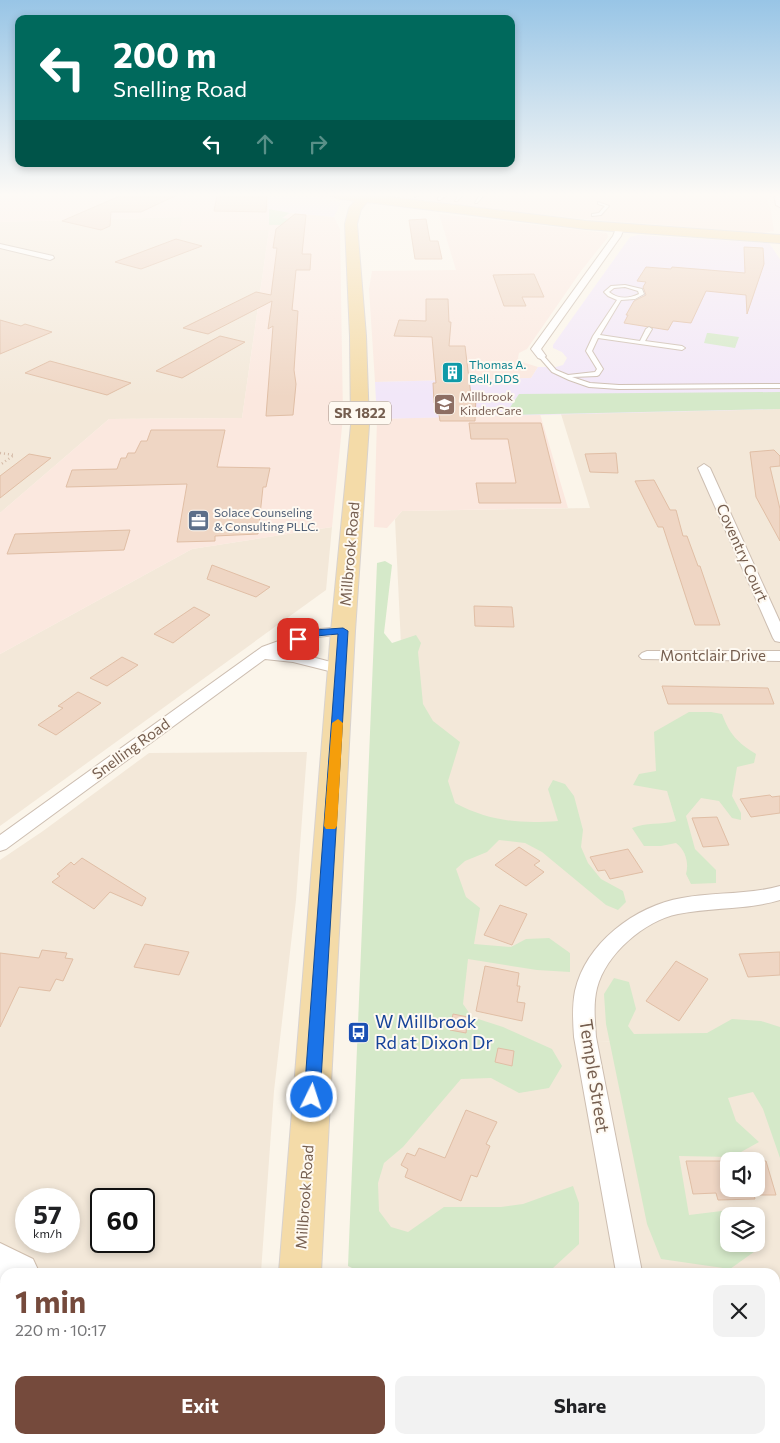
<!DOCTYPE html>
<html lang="en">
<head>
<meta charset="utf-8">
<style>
  :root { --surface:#fff; --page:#f2f2f2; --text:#202124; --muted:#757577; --accent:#754a3c }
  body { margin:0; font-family:Commissioner,sans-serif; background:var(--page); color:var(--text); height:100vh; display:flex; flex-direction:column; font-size:19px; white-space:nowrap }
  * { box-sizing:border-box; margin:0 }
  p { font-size:16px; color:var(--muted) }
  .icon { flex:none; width:28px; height:28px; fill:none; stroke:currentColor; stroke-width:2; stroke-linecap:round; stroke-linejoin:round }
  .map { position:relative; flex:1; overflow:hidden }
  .side { position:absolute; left:0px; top:1268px; width:780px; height:176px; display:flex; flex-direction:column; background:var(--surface); border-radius:15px 15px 0 0; box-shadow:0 2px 8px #0003 }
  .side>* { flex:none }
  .top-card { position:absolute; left:15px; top:15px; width:500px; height:152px; border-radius:10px; box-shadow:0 2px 8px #0003; background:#00695c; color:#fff; overflow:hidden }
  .buttons { position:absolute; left:720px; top:1152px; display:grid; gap:10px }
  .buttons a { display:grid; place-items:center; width:45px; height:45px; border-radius:10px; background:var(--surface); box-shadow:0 2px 8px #0003; font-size:25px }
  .speed { position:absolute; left:15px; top:1188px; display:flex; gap:10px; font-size:25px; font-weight:700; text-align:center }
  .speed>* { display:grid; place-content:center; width:65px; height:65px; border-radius:50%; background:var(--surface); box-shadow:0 2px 8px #0003; line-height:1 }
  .speed small { font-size:12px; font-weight:400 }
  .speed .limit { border:2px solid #111; border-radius:8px; background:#fff; color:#111 }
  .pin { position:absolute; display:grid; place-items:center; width:42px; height:42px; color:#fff; margin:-21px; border-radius:10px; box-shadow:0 2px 8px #0006 }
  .me { position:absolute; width:55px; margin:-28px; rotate:4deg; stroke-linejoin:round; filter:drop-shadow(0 0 4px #0008) }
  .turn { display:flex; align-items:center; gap:18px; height:105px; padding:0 15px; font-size:22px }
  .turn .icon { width:65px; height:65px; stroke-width:2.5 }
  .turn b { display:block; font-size:35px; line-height:42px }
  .lanes { display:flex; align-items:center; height:48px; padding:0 15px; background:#0003; justify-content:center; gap:25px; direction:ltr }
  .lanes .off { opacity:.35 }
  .round { display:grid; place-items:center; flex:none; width:52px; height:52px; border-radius:10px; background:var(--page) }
  .summary { display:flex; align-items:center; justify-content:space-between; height:85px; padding:0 15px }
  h1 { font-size:30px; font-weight:700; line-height:38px; color:var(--accent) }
  .cta { display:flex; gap:10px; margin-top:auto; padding:10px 15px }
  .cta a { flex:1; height:58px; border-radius:10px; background:var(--accent); color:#fff; font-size:20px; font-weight:700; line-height:58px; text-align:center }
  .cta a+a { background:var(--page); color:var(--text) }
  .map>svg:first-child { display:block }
</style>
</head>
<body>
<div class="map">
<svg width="780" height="1443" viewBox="0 0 780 1443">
  <rect width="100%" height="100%" fill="#fbf5ea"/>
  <!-- residential -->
  <g fill="#f3e8d9" fill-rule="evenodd">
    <polygon points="183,217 180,230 269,230 242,418 109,419 0,513 0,222"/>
    <path d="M 780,409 L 780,1037 L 598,1042 L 780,1038 L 780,1443 L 366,1443 L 366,1439 L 775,1439 L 775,1272 L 366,1272 L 401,645 L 395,519 L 402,511 L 590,508 L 561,414 ZM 729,1161 L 756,1161 L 756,1189 L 729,1189 ZM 729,1216 L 756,1216 L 756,1244 L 729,1244 Z"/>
    <polygon points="332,527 326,590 0,826 0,654 192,549"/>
    <path d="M 307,752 L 296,900 L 274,1091 L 261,1272 L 5,1272 L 5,1439 L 250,1439 L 250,1443 L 0,1443 L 0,860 L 43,831 L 149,753 ZM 26,1199 L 69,1199 L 69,1241 L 26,1241 ZM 101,1199 L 144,1199 L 144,1241 L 101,1241 Z"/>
  </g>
  <!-- commercial -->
  <g fill="#fbe8df">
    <polygon points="0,195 268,195 269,225 290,213 334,217 340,229 343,417 332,527 192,549 0,654 0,513 109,419 242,418 269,230 180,230 182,217 0,222"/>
    <polygon points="386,195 766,195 771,211 774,231 764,233 584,219 498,210"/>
    <polygon points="439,214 607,233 608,237 581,271 527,349 519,353 518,358 519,361 538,367 531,378 375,382 369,289 372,271 456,270"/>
    <polygon points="540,414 568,508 402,511 387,528 374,527 377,419"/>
  </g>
  <!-- education -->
  <g fill="#f2e7f8">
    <polygon points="268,195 295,195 341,202 334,217 291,213 282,218 290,219 269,225"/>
    <polygon points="638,235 769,243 780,259 780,409 377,419 375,382 531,378 538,367 556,367 563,365 567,358 562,352 553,348 553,345 630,237"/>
  </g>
  <!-- green -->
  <g fill="#d5e9c9">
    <polygon points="269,209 290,213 282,218 290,219 289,225 269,225"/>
    <polygon points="707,333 709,333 739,337 735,348 704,343"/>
    <polygon points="780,392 780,409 505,415 519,394"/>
    <path d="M 385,561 L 392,565 L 384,633 L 392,643 L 416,635 L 421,643 L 418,652 L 423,704 L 433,721 L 460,742 L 448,781 L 455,803 C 489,821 519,824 558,821 L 548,789 L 553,780 L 565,784 L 574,796 L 583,830 L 581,847 L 588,863 L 601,879 L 623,891 L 626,902 L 618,910 L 606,905 L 542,852 L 525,843 L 499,840 L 487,852 L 465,861 L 456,869 L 466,897 L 480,908 L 474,944 L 511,947 L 526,939 L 549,938 L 570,953 L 570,972 L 537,970 L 468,959 L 463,1004 L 472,1017 L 503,1027 L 552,1049 L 562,1066 L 549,1088 L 519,1093 L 491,1078 L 461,1079 L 403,1147 L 384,1163 L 378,1183 L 379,1211 L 391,1227 L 408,1232 L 444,1207 L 501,1207 L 523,1204 L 573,1186 L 579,1203 L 579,1244 L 553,1268 L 530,1272 L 360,1272 L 348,1266 L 377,563 Z"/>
    <path d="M 689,712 L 711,712 L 722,714 C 730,735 737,742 756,754 L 754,763 L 737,767 L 732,796 L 741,813 L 741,820 L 732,818 L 719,801 L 701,798 L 686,816 L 695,849 L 716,870 L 716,883 L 691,884 L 686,874 C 689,864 686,850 676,843 L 661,846 L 644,846 L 632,828 C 646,822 661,825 676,821 L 667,791 L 633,785 L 639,774 L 656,771 L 654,732 Z"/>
    <polygon points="614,978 629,982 636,1009 628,1026 634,1034 707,1033 732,1019 761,1021 780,1027 780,1158 763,1109 753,1092 728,1098 736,1121 759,1142 732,1157 679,1156 689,1215 730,1210 743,1216 729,1216 729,1244 756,1244 756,1222 762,1225 758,1249 730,1269 661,1259 647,1224 606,1024 604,994"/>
    <rect x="370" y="1439" width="239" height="4"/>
  </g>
  <!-- building -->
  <g fill="#efd6c4" stroke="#e0bea5" fill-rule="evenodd">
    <polygon points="122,195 177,195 141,212 111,212 110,226 101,230 62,221"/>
    <polygon points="225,195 267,195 266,212 214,211 217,196"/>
    <polygon points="295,214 306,215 302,254 311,254 310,270 296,270 292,310 298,311 294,370 296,384 293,415 266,416 273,326 268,329 272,301 208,334 183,328 256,292 271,295 277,248 273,248 276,229"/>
    <polygon points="426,219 430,241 438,241 442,259 415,259 409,220"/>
    <polygon points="176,239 202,246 141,269 115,262"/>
    <polygon points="744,247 763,248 764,264 747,314 746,295 706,291 691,323 673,321 668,330 624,323 628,315 626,315 634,301 646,295 643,287 646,282 637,281 646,267 671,269 672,267 745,273"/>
    <polygon points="534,274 544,297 522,297 526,306 504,306 493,275"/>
    <polygon points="426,299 448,299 449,322 451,322 449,346 465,346 471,395 476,395 475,421 440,421 437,403 434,403 433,383 436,383 432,337 394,336 399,320 426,321"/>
    <polygon points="0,320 21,326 25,324 52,332 0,354"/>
    <polygon points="220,336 245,342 182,378 156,371"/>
    <polygon points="50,361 113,378 131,383 107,395 25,373"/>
    <polygon points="469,423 541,423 561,503 479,503 476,483 516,483 508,439 471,439"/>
    <polygon points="151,430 225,430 217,467 270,468 266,487 263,487 258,534 215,536 215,541 177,542 187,484 66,487 72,470 117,469 121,458 126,458 128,453 135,453 141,441 147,441"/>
    <polygon points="774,450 780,456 780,466 770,467 780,509 780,541 756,497 750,452"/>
    <polygon points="616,453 618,473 590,472 585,454"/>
    <polygon points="29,454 51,458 0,498 0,476"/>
    <polygon points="654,480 670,510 676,510 683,536 687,536 698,566 700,566 720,625 695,625 663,527 658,527 635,481"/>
    <polygon points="130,530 124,550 7,554 15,534"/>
    <polygon points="212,565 270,587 256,597 207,579"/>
    <polygon points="474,606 512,607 514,627 475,626"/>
    <polygon points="194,607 210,615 173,643 154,634"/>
    <polygon points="122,657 138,665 107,686 90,678"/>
    <polygon points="662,686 768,688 774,704 668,704"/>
    <polygon points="78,692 101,703 56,735 38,725 63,708 58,706"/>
    <polygon points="770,795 772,797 780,796 780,813 751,817 740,799"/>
    <polygon points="717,817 729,845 703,847 692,818"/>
    <polygon points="519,847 540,861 534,865 544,872 526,886 495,865"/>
    <polygon points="628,849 643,872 610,879 605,870 598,871 590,857"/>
    <polygon points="82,858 146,898 142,906 110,892 94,909 52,882 60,876 57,874 71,862 74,865"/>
    <polygon points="500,905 527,914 512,945 484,935"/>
    <polygon points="145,944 189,952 179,975 134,967"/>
    <polygon points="42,950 67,953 65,958 73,959 63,981 56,979 50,991 19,987 0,1027 0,953 39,958"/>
    <polygon points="780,952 780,975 748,977 739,954"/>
    <polygon points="676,961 708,979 679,1021 646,1001"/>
    <polygon points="485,966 519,973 517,986 520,986 517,1002 525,1003 522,1021 476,1011"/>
    <polygon points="453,1014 468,1017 466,1033 450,1030"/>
    <polygon points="498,1048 514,1051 512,1066 495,1062"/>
    <polygon points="466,1110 497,1122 486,1144 490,1146 477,1177 471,1175 461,1201 405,1177 408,1169 401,1165 407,1153 415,1156 419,1148 445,1158"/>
    <path d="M 686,1161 L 766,1161 L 776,1195 L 754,1195 L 755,1199 L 718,1200 L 716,1193 L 693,1194 ZM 729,1161 L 756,1161 L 756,1189 L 729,1189 Z"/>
  </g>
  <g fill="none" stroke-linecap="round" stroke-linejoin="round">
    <defs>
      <g id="lane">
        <polygon points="414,195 419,195 415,197"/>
        <polygon points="443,195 447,195 440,200 438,200 438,198"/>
        <polygon points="459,195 463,195 457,201 455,201"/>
        <polygon points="480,195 484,195 477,203 475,203"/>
        <polygon points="598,202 609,206 601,215 592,216 592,214 599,213 605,206 598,204"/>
        <path d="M 625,285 L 642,289 L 644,294 L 635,299 L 621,300 L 600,335 L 640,341 L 646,329 L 649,327 L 652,329 L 645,341 L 682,346 L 685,348 L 682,350 L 598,338 L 592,351 L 603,369 L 599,375 L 597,376 L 572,377 L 590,383 L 619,385 L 780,384 L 780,388 L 619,389 L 589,387 L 569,380 L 552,372 L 539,357 L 539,355 L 543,355 L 556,370 L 568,375 L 595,372 L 597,369 L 586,351 L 593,336 L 617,300 L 608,296 L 604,292 L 611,286 ZM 625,287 L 638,291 L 639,294 C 629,299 618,299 609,292 L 614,288 Z"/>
      </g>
      <g id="street">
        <polygon points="774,195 780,195 780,207 776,205"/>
        <polygon points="617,226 624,228 621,236 541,349 546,356 541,359 538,358 531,349 613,236"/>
        <polygon points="0,244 53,256 54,258 50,260 0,248"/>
        <polygon points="704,464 710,468 780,622 780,642 775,641 773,638 698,468"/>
        <polygon points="343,627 348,628 350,631 348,634 316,637 278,651 293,652 346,666 349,669 346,672 341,674 293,662 265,659 6,849 0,851 0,835 262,647 309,630"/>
        <polygon points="647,651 780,651 780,661 642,659 639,656 642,653"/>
        <path d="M 780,886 L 780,900 C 747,910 712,907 678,914 C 644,921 606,954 597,988 C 593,1004 595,1021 596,1037 L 642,1272 L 616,1272 L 574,1037 C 573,1022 572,1006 575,991 C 586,943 635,906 682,898 C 714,892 748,895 780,886 Z"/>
        <polygon points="643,1439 671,1439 672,1443 644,1443"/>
      </g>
      <g id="secondary">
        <polygon points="0,1243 33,1259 39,1272 5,1272 5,1285 0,1282"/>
        <rect x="775" y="1301" width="5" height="38"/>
      </g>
      <g id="primary">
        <polygon points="331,195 373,195 586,221 780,235 780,243 586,229 367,202 361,209 357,224 366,336 369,425 355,631 321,1272 279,1272 331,631 351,425 350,336 345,224 349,208 355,201 337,198"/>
        <polygon points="268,1439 314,1439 313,1443 267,1443"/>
      </g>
    </defs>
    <!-- lane casing -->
    <use href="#lane" stroke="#cdbeb1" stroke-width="2"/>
    <!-- street casing -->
    <use href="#street" stroke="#cdbeb1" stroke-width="2"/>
    <!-- secondary casing -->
    <use href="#secondary" stroke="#cfbeae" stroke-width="2"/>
    <!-- primary casing -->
    <use href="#primary" stroke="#d8d2ce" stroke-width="2"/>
    <!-- path-far1 -->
    <polyline stroke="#d4baa7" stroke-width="2.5" stroke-dasharray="1 3" stroke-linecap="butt" points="0,453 14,455 0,465"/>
    <!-- path -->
    <polyline stroke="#d4baa7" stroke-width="5" stroke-dasharray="2 5.5" stroke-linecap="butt" points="775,1283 780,1283"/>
    <!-- lane -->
    <use href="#lane" fill="#fff" fill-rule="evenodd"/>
    <!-- street -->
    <use href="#street" fill="#fff" fill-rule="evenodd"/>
    <!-- secondary -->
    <use href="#secondary" fill="#fff" fill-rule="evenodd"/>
    <!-- primary -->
    <use href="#primary" fill="#f4dba8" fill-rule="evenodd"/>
  </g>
  <!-- sky -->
  <linearGradient id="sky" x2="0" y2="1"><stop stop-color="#98c5e6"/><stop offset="0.49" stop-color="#fdfaf6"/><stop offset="1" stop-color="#fdfaf6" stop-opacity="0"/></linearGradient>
  <rect width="780" height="397" fill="url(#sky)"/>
  <!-- route -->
  <polygon fill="#1a73e8" stroke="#114b97" points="343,628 348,631 320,1097 318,1102 312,1105 306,1102 304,1097 338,634 316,636 298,642 293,639 314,630"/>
  <!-- slow -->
  <polygon fill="#f59e0b" points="338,719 343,723 337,826 335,829 326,829 324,826 332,723"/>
  <!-- icons -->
  <defs>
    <symbol id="building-square" viewBox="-11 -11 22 22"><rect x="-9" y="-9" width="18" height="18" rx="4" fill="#0f9aa8" stroke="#fef9f1"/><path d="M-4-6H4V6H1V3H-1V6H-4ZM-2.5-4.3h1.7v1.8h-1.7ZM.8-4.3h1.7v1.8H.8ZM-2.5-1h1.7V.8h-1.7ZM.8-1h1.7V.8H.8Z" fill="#fff"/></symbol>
    <symbol id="school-square" viewBox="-11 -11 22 22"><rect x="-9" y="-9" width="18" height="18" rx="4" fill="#8d6e63" stroke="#fef9f1"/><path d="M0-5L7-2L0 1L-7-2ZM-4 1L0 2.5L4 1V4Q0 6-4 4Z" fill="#fff"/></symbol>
    <symbol id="office-square" viewBox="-11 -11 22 22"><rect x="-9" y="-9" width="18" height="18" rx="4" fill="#5c6f8a" stroke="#fef9f1"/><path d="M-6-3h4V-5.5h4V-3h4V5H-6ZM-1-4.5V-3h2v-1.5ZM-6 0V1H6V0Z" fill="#fff"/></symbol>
    <symbol id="bus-square" viewBox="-11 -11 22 22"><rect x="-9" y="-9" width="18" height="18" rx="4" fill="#1a4fb4" stroke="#fef9f1"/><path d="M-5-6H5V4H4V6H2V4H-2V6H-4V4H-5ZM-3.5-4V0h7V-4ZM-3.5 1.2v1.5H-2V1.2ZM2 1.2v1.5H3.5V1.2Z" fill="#fff"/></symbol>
  </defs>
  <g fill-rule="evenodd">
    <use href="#building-square" x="440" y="360" width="25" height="25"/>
    <use href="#school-square" x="432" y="392" width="25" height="25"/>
    <use href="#office-square" x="186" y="508" width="25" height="25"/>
    <use href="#bus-square" x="346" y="1020" width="25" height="25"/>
  </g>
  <g text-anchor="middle" stroke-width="4" stroke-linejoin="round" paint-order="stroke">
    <!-- far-culture labels -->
    <g font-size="12" fill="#0d838f" stroke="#fef9f1" text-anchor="start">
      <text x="469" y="369">Thomas A.<tspan x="469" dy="14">Bell, DDS</tspan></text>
    </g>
    <!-- far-education labels -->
    <g font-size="12" fill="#785e54" stroke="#fef9f1" text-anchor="start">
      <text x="460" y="401">Millbrook<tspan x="460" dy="14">KinderCare</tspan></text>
    </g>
    <!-- far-service labels -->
    <g font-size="12" fill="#4e5e75" stroke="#fef9f1" text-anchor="start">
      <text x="214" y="517">Solace Counseling<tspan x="214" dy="14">&amp; Consulting PLLC.</tspan></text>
    </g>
    <!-- shield labels -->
    <rect fill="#fef9f1" stroke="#9e8c80" stroke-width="1" x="329" y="401.5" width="62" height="23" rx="4"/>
    <g font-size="14" font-weight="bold" fill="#755e4f">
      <text x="360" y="418">SR 1822</text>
    </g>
    <!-- street labels -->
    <g font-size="15" fill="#755e4f" stroke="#fef9f1">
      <text transform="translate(742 553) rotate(66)" y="5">Coventry Court</text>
      <text transform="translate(350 554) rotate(-85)" y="5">Millbrook Road</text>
      <text x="713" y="661">Montclair Drive</text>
      <text transform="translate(131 749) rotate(-36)" y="5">Snelling Road</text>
      <text transform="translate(305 1197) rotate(-86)" y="5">Millbrook Road</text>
    </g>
    <!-- near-transit labels -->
    <g font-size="18" fill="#164399" stroke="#fef9f1" text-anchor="start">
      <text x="375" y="1028">W Millbrook<tspan x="375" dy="21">Rd at Dixon Dr</tspan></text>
    </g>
    <!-- near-street labels -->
    <g font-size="18" fill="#755e4f" stroke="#fef9f1">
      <text transform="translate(594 1076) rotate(81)" y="6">Temple Street</text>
    </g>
  </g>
</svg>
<div class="buttons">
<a><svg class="icon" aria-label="sound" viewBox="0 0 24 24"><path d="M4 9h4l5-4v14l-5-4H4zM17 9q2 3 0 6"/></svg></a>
<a><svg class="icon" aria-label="layers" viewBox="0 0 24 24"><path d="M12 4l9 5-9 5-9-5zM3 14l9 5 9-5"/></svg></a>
</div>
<div class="speed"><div>57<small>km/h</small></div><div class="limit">60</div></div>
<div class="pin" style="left:298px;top:639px;background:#d93025"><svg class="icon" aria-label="arrive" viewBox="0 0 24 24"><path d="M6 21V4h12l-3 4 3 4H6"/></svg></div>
<svg class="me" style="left:312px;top:1097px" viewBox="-20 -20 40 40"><circle r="17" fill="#1a73e8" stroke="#fff" stroke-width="3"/><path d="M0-11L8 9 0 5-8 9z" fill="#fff"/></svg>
<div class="top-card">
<div class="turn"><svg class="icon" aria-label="left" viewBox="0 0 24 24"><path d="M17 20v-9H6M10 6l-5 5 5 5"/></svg><div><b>200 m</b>Snelling Road</div></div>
<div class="lanes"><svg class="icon" aria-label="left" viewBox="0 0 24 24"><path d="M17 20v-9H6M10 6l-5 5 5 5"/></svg><svg class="icon off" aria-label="ahead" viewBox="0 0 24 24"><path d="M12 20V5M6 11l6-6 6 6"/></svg><svg class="icon off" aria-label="right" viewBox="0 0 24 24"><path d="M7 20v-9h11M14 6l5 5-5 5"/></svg></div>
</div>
<section class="side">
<div class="summary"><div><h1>1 min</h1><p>220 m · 10:17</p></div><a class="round"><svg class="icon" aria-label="close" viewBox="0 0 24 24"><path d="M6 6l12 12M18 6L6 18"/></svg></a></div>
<div class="cta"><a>Exit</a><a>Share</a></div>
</section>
</div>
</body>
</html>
